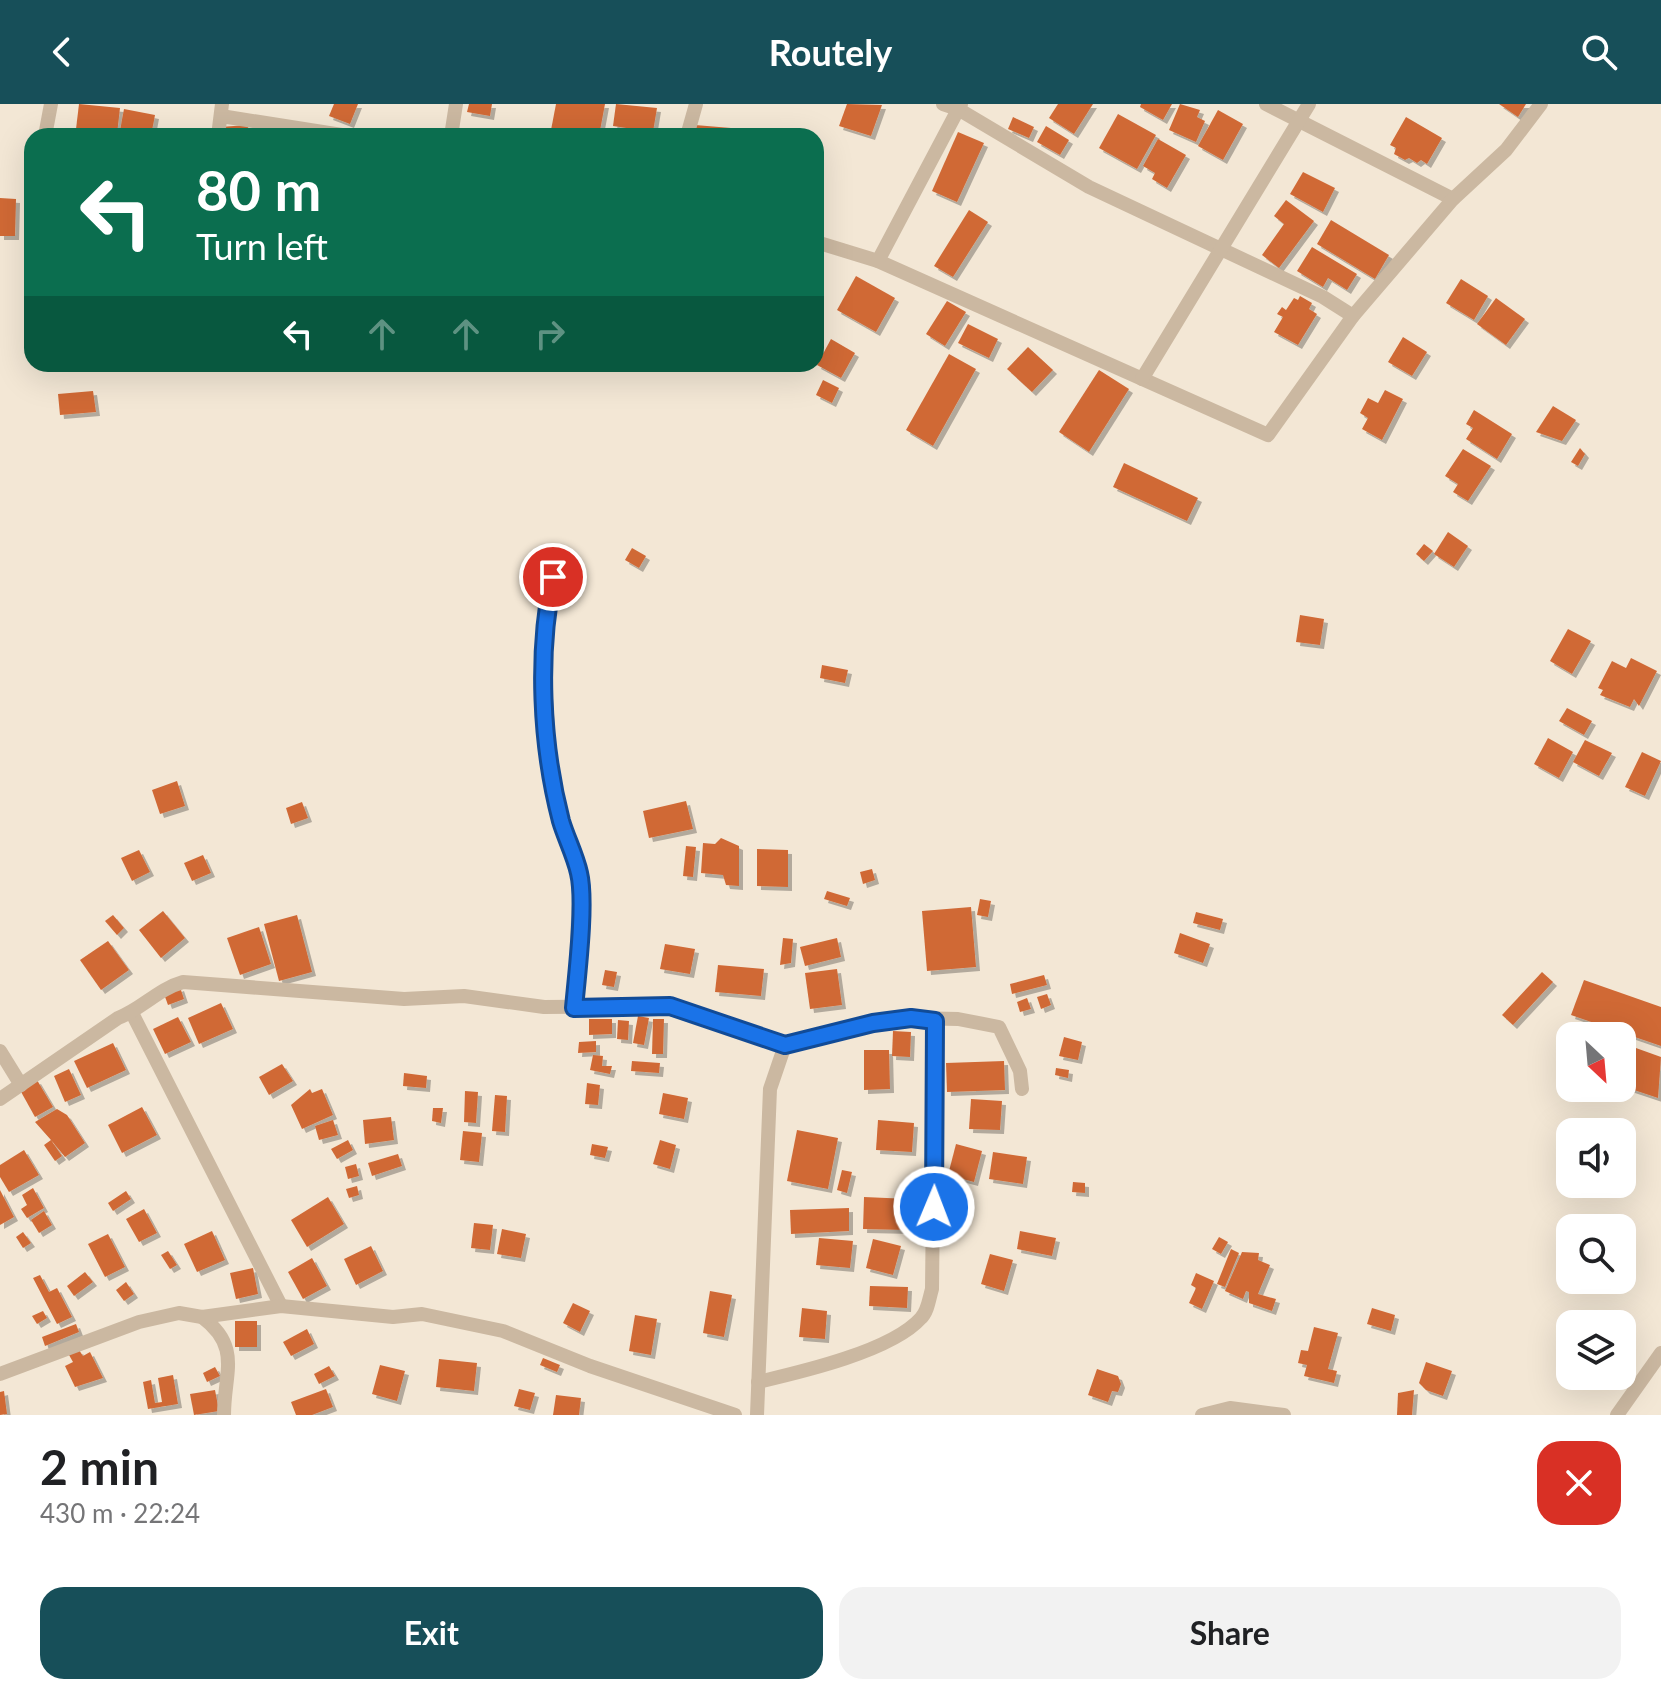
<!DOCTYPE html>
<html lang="en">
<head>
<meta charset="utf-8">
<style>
  :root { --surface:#fff; --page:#f2f2f2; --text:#202124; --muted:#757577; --accent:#174f59 }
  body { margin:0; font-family:Lato,sans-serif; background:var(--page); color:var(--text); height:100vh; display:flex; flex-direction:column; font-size:30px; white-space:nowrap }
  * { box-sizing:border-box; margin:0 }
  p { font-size:26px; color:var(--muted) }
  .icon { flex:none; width:44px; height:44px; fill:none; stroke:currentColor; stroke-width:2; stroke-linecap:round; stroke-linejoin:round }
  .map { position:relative; height:1311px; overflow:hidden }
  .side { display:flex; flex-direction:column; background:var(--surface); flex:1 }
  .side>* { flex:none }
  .banner { position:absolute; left:24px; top:24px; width:800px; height:244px; border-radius:24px; box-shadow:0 8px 32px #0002; background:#0b6e4f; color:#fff; overflow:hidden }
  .needle { width:52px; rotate:154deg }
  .controls { position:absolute; left:1556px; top:918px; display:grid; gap:16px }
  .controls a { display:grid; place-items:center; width:80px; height:80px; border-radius:16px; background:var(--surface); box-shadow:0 8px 32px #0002; font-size:40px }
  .pin { position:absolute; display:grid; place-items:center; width:68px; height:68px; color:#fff; margin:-34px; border:4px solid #fff; border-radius:50%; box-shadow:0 2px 8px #0007 }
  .me { position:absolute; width:88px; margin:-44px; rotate:1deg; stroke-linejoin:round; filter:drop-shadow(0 0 6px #0008) }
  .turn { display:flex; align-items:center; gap:28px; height:168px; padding:0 40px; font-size:36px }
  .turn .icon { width:104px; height:104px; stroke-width:2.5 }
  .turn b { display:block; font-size:56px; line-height:68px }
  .lanes { display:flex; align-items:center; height:76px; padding:0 40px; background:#0003; justify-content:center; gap:40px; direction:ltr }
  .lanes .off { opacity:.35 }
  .round { display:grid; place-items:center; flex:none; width:84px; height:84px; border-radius:24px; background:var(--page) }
  .summary { display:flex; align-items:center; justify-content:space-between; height:136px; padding:0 40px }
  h1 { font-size:48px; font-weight:700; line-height:60px }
  .action { display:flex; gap:16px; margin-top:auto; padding:16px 40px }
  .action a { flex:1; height:92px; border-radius:24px; background:var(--accent); color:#fff; font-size:32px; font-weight:700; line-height:92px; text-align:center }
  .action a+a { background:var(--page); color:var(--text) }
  header { display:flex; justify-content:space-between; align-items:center; height:104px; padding:0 40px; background:var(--accent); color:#fff; font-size:36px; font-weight:700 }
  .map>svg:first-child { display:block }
</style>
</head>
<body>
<header><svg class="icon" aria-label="back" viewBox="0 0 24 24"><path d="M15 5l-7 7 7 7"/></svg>Routely<svg class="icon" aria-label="search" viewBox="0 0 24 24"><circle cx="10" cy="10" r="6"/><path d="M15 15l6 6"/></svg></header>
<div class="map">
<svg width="1661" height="1311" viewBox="0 0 1661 1311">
  <defs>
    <filter id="shadow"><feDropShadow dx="4" dy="4" stdDeviation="0" flood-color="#0004"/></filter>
  </defs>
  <rect width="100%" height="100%" fill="#f3e7d5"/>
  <!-- building -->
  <g fill="#d06936" filter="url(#shadow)">
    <polygon points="79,0 120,4 117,30 76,25"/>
    <polygon points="334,0 358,0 350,20 329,12"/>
    <polygon points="469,0 492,0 490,12 467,8"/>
    <polygon points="556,0 605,0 599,32 551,26"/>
    <polygon points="616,0 657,4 653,28 613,22"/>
    <polygon points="847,0 882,1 871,32 839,22"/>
    <polygon points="1058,0 1093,0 1074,30 1049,14"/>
    <polygon points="1141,0 1172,0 1163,16 1140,3"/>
    <polygon points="1180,0 1200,6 1197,13 1205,17 1196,38 1169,26"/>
    <polygon points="1499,0 1526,0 1518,13"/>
    <polygon points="124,5 155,11 151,32 119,32"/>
    <polygon points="1218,6 1243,20 1223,56 1198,42"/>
    <polygon points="1118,10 1156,31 1137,65 1099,44"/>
    <polygon points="1013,13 1034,23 1029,34 1008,25"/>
    <polygon points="1406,13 1442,34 1427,60 1421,56 1417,59 1409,54 1405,56 1394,50 1396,44 1390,41"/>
    <polygon points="248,21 249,32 225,32 220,23"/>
    <polygon points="695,21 731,24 730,32 694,32"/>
    <polygon points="1046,22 1069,36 1060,51 1037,38"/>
    <polygon points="958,28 984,39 957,98 932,87"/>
    <polygon points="1158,35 1186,51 1167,84 1152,75 1155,69 1143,62"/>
    <polygon points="1303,68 1335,84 1323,108 1290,90"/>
    <polygon points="0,94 16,95 15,132 0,132"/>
    <polygon points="1286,96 1314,117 1279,164 1262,151 1284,120 1274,112"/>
    <polygon points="969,106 988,118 953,173 934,162"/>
    <polygon points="1331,116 1389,151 1375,175 1317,140"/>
    <polygon points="1312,143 1357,170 1347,186 1328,174 1323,183 1297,167"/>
    <polygon points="856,172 895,194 876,228 837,206"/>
    <polygon points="1461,175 1488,192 1474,216 1446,199"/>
    <polygon points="1300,192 1312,199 1309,205 1317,210 1298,241 1274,228 1283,213 1277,210 1282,203 1286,206 1294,194 1298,196"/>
    <polygon points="1496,194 1525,215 1506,241 1477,220"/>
    <polygon points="947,197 966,208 945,242 926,230"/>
    <polygon points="968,220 998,235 989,254 958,239"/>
    <polygon points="1403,233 1427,248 1412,272 1388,258"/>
    <polygon points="831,235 855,249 841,274 817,261"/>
    <polygon points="1028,243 1053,266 1032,288 1007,265"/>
    <polygon points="949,250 976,265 933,342 906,326"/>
    <polygon points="1099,266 1129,285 1089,348 1059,328"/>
    <polygon points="823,276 839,284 832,299 816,291"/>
    <polygon points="1385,286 1403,295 1382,336 1362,325 1368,314 1360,309 1368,294 1378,299"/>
    <polygon points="93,287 96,308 60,311 58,290"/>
    <polygon points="1553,302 1576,316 1562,337 1536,328"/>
    <polygon points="1474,306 1512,330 1497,355 1466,335 1473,324 1466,320"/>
    <polygon points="1580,344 1585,350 1578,362 1571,358"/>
    <polygon points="1463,345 1491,362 1468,397 1453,388 1458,380 1445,372"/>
    <polygon points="1124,359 1198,394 1187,417 1113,383"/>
    <polygon points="1448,428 1468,442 1454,463 1434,450"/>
    <polygon points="1424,440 1433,447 1424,457 1416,450"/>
    <polygon points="632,444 646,452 639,464 625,456"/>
    <polygon points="1300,511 1324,515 1320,541 1296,538"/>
    <polygon points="1568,525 1591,537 1572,570 1550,557"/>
    <polygon points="1631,554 1657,567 1639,602 1634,595 1630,603 1600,591 1603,586 1598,584 1612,557 1626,564"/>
    <polygon points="822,561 848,566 845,579 820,574"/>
    <polygon points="1567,604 1592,617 1584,631 1559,617"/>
    <polygon points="1548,634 1573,648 1559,674 1534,660"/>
    <polygon points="1585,636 1612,649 1599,672 1573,658"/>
    <polygon points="1642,648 1661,657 1645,692 1625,683"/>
    <polygon points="177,677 185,702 160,710 152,686"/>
    <polygon points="686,697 693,725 649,734 643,707"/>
    <polygon points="302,698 308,714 291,720 286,704"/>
    <polygon points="721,734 739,742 739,782 726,781 723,771 701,769 703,739 715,740"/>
    <polygon points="686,742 696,743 693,773 683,772"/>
    <polygon points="757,745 788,746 788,783 757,782"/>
    <polygon points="139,746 150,768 132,777 121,754"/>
    <polygon points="203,751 211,769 192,777 184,759"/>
    <polygon points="872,765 875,776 863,780 860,768"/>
    <polygon points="827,787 850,794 847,802 824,795"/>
    <polygon points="980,795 991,797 988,813 977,811"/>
    <polygon points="971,803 976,863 927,867 922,807"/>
    <polygon points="163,807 185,834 161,854 139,826"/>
    <polygon points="1196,808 1223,815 1220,826 1193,819"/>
    <polygon points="113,811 124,824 117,831 105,817"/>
    <polygon points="297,811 312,868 279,877 264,820"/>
    <polygon points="259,823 271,860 240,871 227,834"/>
    <polygon points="1180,829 1210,840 1203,859 1174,849"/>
    <polygon points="783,834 793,835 791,859 780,861"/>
    <polygon points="837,834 841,853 805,862 800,843"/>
    <polygon points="108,837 129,866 101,886 80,856"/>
    <polygon points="665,840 695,845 690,870 660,865"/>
    <polygon points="718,861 764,865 761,892 715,888"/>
    <polygon points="837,865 842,901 810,905 805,869"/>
    <polygon points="605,866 617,868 614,883 602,881"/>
    <polygon points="1542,868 1553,878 1513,921 1502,911"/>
    <polygon points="1044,871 1047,881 1012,890 1010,880"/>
    <polygon points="1584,876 1661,903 1661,942 1571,911"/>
    <polygon points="180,883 184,895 168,901 164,890"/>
    <polygon points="1047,890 1051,901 1041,905 1037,893"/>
    <polygon points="1027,894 1031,905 1020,908 1017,898"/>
    <polygon points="221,899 233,925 199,940 188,914"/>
    <polygon points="638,912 649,914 644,941 633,939"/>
    <polygon points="178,913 191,938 165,950 153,925"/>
    <polygon points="589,915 612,915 612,930 589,931"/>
    <polygon points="653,915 664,915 663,950 652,950"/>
    <polygon points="618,916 629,917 628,936 617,935"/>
    <polygon points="1571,922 1599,932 1570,932 1570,964 1558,960"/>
    <polygon points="893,927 911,928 910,953 892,952"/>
    <polygon points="1064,933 1082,938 1078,956 1059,952"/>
    <polygon points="596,937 596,948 578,949 579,938"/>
    <polygon points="113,939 126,966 87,984 74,957"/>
    <polygon points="1622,939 1661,953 1658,994 1622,982"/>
    <polygon points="864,946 889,946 890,985 864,986"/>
    <polygon points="593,951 603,952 602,962 612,962 610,970 590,966"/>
    <polygon points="632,957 660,959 659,969 631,967"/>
    <polygon points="1004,957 1005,986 947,988 946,959"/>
    <polygon points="282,960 293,977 269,991 259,973"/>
    <polygon points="1056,964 1069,966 1068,974 1055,971"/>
    <polygon points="69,965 81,991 65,998 54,972"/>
    <polygon points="404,969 427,972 426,984 403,982"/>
    <polygon points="37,976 53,1003 35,1013 20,986"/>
    <polygon points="587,979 600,981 598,1001 585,1000"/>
    <polygon points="310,985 312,989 322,985 333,1011 302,1025 291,1001"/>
    <polygon points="465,987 478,988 476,1019 464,1018"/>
    <polygon points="663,989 688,994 684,1015 659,1010"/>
    <polygon points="495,991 507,992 505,1028 492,1027"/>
    <polygon points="971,995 1002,997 1000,1026 969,1025"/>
    <polygon points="142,1003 157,1031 122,1049 108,1021"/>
    <polygon points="433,1004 443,1004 441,1019 432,1017"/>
    <polygon points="57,1005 67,1011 85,1039 65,1053 51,1036 62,1052 55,1057 44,1041 51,1036 35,1018"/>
    <polygon points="391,1013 394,1036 365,1040 363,1016"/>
    <polygon points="333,1016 338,1031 319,1036 315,1022"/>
    <polygon points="878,1016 914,1019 912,1048 876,1046"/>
    <polygon points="797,1026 838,1034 828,1085 787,1077"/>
    <polygon points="463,1027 482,1029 479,1058 460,1056"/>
    <polygon points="348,1036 353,1046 337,1055 331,1045"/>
    <polygon points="660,1036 676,1041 670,1065 653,1060"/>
    <polygon points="592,1040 608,1043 605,1054 590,1051"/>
    <polygon points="956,1040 982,1047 974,1078 948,1071"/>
    <polygon points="24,1046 39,1071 9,1088 0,1073 0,1061"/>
    <polygon points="993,1048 1027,1053 1023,1080 989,1075"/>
    <polygon points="398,1050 402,1062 372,1072 368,1059"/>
    <polygon points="356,1060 359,1072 348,1075 345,1063"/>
    <polygon points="842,1066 852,1068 847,1089 837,1086"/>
    <polygon points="1073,1078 1085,1079 1085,1089 1072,1088"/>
    <polygon points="357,1082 359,1091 349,1094 346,1085"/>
    <polygon points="33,1084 44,1104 27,1114 21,1105 27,1101 22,1091"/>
    <polygon points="0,1086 14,1113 0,1121"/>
    <polygon points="126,1087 131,1095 113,1107 108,1099"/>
    <polygon points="328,1093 344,1120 307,1143 291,1116"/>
    <polygon points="864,1093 909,1095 908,1126 863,1125"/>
    <polygon points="849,1104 849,1127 791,1130 790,1106"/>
    <polygon points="144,1105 157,1129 139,1138 126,1115"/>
    <polygon points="44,1107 52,1121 39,1129 31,1116"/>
    <polygon points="474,1119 493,1121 490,1146 471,1144"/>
    <polygon points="502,1125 526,1130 521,1154 497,1150"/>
    <polygon points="212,1127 225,1156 197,1168 184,1140"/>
    <polygon points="1020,1127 1056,1134 1052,1152 1017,1145"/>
    <polygon points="23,1128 31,1139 23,1144 16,1133"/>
    <polygon points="108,1130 125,1163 105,1173 88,1140"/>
    <polygon points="1219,1133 1228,1138 1221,1150 1212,1145"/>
    <polygon points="819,1134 853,1137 850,1164 816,1161"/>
    <polygon points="873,1135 901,1142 893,1171 866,1164"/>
    <polygon points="371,1142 383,1167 356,1181 344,1155"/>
    <polygon points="1231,1145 1239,1149 1225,1183 1217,1180"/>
    <polygon points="168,1147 177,1161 170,1165 161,1151"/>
    <polygon points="1242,1148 1259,1149 1258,1156 1270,1161 1258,1190 1276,1195 1272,1207 1249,1199 1249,1188 1246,1187 1243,1195 1225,1187"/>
    <polygon points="990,1150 1013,1156 1004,1187 981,1180"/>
    <polygon points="312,1154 327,1182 303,1195 288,1168"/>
    <polygon points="253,1164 258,1190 236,1195 230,1169"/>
    <polygon points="85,1168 93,1178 74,1192 67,1182"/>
    <polygon points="1196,1169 1214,1177 1202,1205 1189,1199 1196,1184 1191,1181"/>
    <polygon points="40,1171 49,1188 57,1184 72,1213 57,1220 33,1174"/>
    <polygon points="126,1178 134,1190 124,1197 116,1186"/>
    <polygon points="870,1182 908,1183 907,1204 869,1202"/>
    <polygon points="710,1187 732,1191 724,1233 703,1229"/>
    <polygon points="573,1199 590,1207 580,1228 563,1219"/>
    <polygon points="802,1204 827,1207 825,1235 799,1233"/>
    <polygon points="1372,1204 1395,1211 1391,1227 1367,1220"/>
    <polygon points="43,1207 47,1214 37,1220 32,1212"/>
    <polygon points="635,1211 657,1215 651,1251 629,1247"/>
    <rect x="235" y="1217" width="22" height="26"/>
    <polygon points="76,1220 79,1228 45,1242 42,1233"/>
    <polygon points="1314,1223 1338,1229 1328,1265 1337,1267 1334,1279 1304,1272 1307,1261 1298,1259 1301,1246 1308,1247"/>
    <polygon points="307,1225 314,1240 291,1252 283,1238"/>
    <polygon points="79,1246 83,1252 90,1248 103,1274 75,1283 65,1262 73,1258 69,1251"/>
    <polygon points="543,1254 560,1261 557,1268 540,1261"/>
    <polygon points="439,1255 477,1259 474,1287 436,1283"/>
    <polygon points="1426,1258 1452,1267 1443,1292 1426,1286 1419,1279"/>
    <polygon points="380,1261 405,1267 397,1297 372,1290"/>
    <polygon points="329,1262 335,1272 319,1280 314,1270"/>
    <polygon points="215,1263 220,1272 207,1278 203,1269"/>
    <polygon points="1097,1265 1118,1272 1121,1280 1118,1288 1112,1287 1108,1298 1088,1291"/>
    <polygon points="173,1271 178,1300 148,1305 143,1278 151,1276 155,1299 162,1298 158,1274"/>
    <polygon points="326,1285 333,1303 312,1311 296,1311 291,1298"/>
    <polygon points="519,1285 535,1289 530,1306 514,1302"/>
    <polygon points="215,1286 219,1307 194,1311 190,1290"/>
    <polygon points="1414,1286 1412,1311 1397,1311 1398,1289"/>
    <polygon points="4,1287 7,1310 0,1311 0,1288"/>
    <polygon points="556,1291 581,1294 579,1311 553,1311"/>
  </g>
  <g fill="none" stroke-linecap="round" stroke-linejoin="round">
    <!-- street -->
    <g stroke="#cbb8a1" stroke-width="14">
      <polyline points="943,0 958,5 1089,83 1323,193 1353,212"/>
      <polyline points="1266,0 1453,95"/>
      <polyline points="221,12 348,32"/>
      <polyline points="45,32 51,0"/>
      <polyline points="218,32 222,0"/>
      <polyline points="451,32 456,0"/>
      <polyline points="687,32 696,0"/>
      <polyline points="816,138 878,157 1268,331 1353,212 1453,95 1506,46 1541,0"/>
      <polyline points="878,157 961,0"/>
      <polyline points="1142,275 1309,0"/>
      <polyline points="557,451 543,547 550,656 561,717 580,771 574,904"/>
      <polyline points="132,909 281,1202"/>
      <polyline points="0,947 21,981"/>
      <path d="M 0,995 L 118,914 C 142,905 158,885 183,878 L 404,895 L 464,892 L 544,903 L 670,902 L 785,941 L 873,919 L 911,914 L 958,915 L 999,923 L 1020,967 L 1022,985"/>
      <path d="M 202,1213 C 242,1243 224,1269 224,1311"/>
      <polyline points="0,1270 139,1218 179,1209 202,1213 281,1202 393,1213 422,1210 503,1227 590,1262 735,1311"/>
      <path d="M 758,1278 C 801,1268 892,1247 921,1214 C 928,1207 929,1195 932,1185 L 935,917"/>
      <polyline points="757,1311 770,985 785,941"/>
      <polyline points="1202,1311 1230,1304 1284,1311"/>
      <polyline points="1617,1311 1661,1249"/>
    </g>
  </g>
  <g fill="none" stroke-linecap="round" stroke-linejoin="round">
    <defs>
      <path id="route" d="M 553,473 C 537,550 541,640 561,717 C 566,734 575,751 579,769 C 586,798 577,871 574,904 L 670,902 L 785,941 L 873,919 L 911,914 L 935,917 L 934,1103"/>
    </defs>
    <!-- route casing -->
    <use href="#route" stroke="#114b97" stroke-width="20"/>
    <!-- route -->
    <use href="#route" stroke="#1a73e8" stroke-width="14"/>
  </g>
</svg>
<div class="controls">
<a><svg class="needle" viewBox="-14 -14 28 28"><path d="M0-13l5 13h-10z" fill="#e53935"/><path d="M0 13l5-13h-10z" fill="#757577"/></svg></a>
<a><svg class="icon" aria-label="sound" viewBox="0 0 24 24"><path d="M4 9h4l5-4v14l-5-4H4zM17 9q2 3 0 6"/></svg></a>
<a><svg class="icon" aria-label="search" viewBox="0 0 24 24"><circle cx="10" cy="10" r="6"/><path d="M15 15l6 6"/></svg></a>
<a><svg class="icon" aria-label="layers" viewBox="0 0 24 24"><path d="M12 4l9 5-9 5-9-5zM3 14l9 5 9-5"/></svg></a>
</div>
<div class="pin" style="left:553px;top:473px;background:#d93025"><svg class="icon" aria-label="arrive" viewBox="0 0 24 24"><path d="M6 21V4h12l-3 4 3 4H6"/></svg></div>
<svg class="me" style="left:934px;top:1103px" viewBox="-20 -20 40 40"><circle r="17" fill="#1a73e8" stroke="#fff" stroke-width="3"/><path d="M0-11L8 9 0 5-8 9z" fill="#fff"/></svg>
<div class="banner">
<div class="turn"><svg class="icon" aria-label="left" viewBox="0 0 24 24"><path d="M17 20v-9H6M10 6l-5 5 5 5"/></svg><div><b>80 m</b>Turn left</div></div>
<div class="lanes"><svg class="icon" aria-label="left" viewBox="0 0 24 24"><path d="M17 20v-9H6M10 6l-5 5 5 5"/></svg><svg class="icon off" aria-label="ahead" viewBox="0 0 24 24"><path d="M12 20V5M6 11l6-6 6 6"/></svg><svg class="icon off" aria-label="ahead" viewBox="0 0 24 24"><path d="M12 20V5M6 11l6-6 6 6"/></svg><svg class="icon off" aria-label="right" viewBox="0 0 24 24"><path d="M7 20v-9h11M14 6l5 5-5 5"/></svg></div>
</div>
</div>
<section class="side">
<div class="summary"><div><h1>2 min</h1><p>430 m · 22:24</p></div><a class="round" style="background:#d93025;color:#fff"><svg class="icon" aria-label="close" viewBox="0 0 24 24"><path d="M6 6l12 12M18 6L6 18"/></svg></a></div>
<div class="action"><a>Exit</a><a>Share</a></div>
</section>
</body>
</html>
